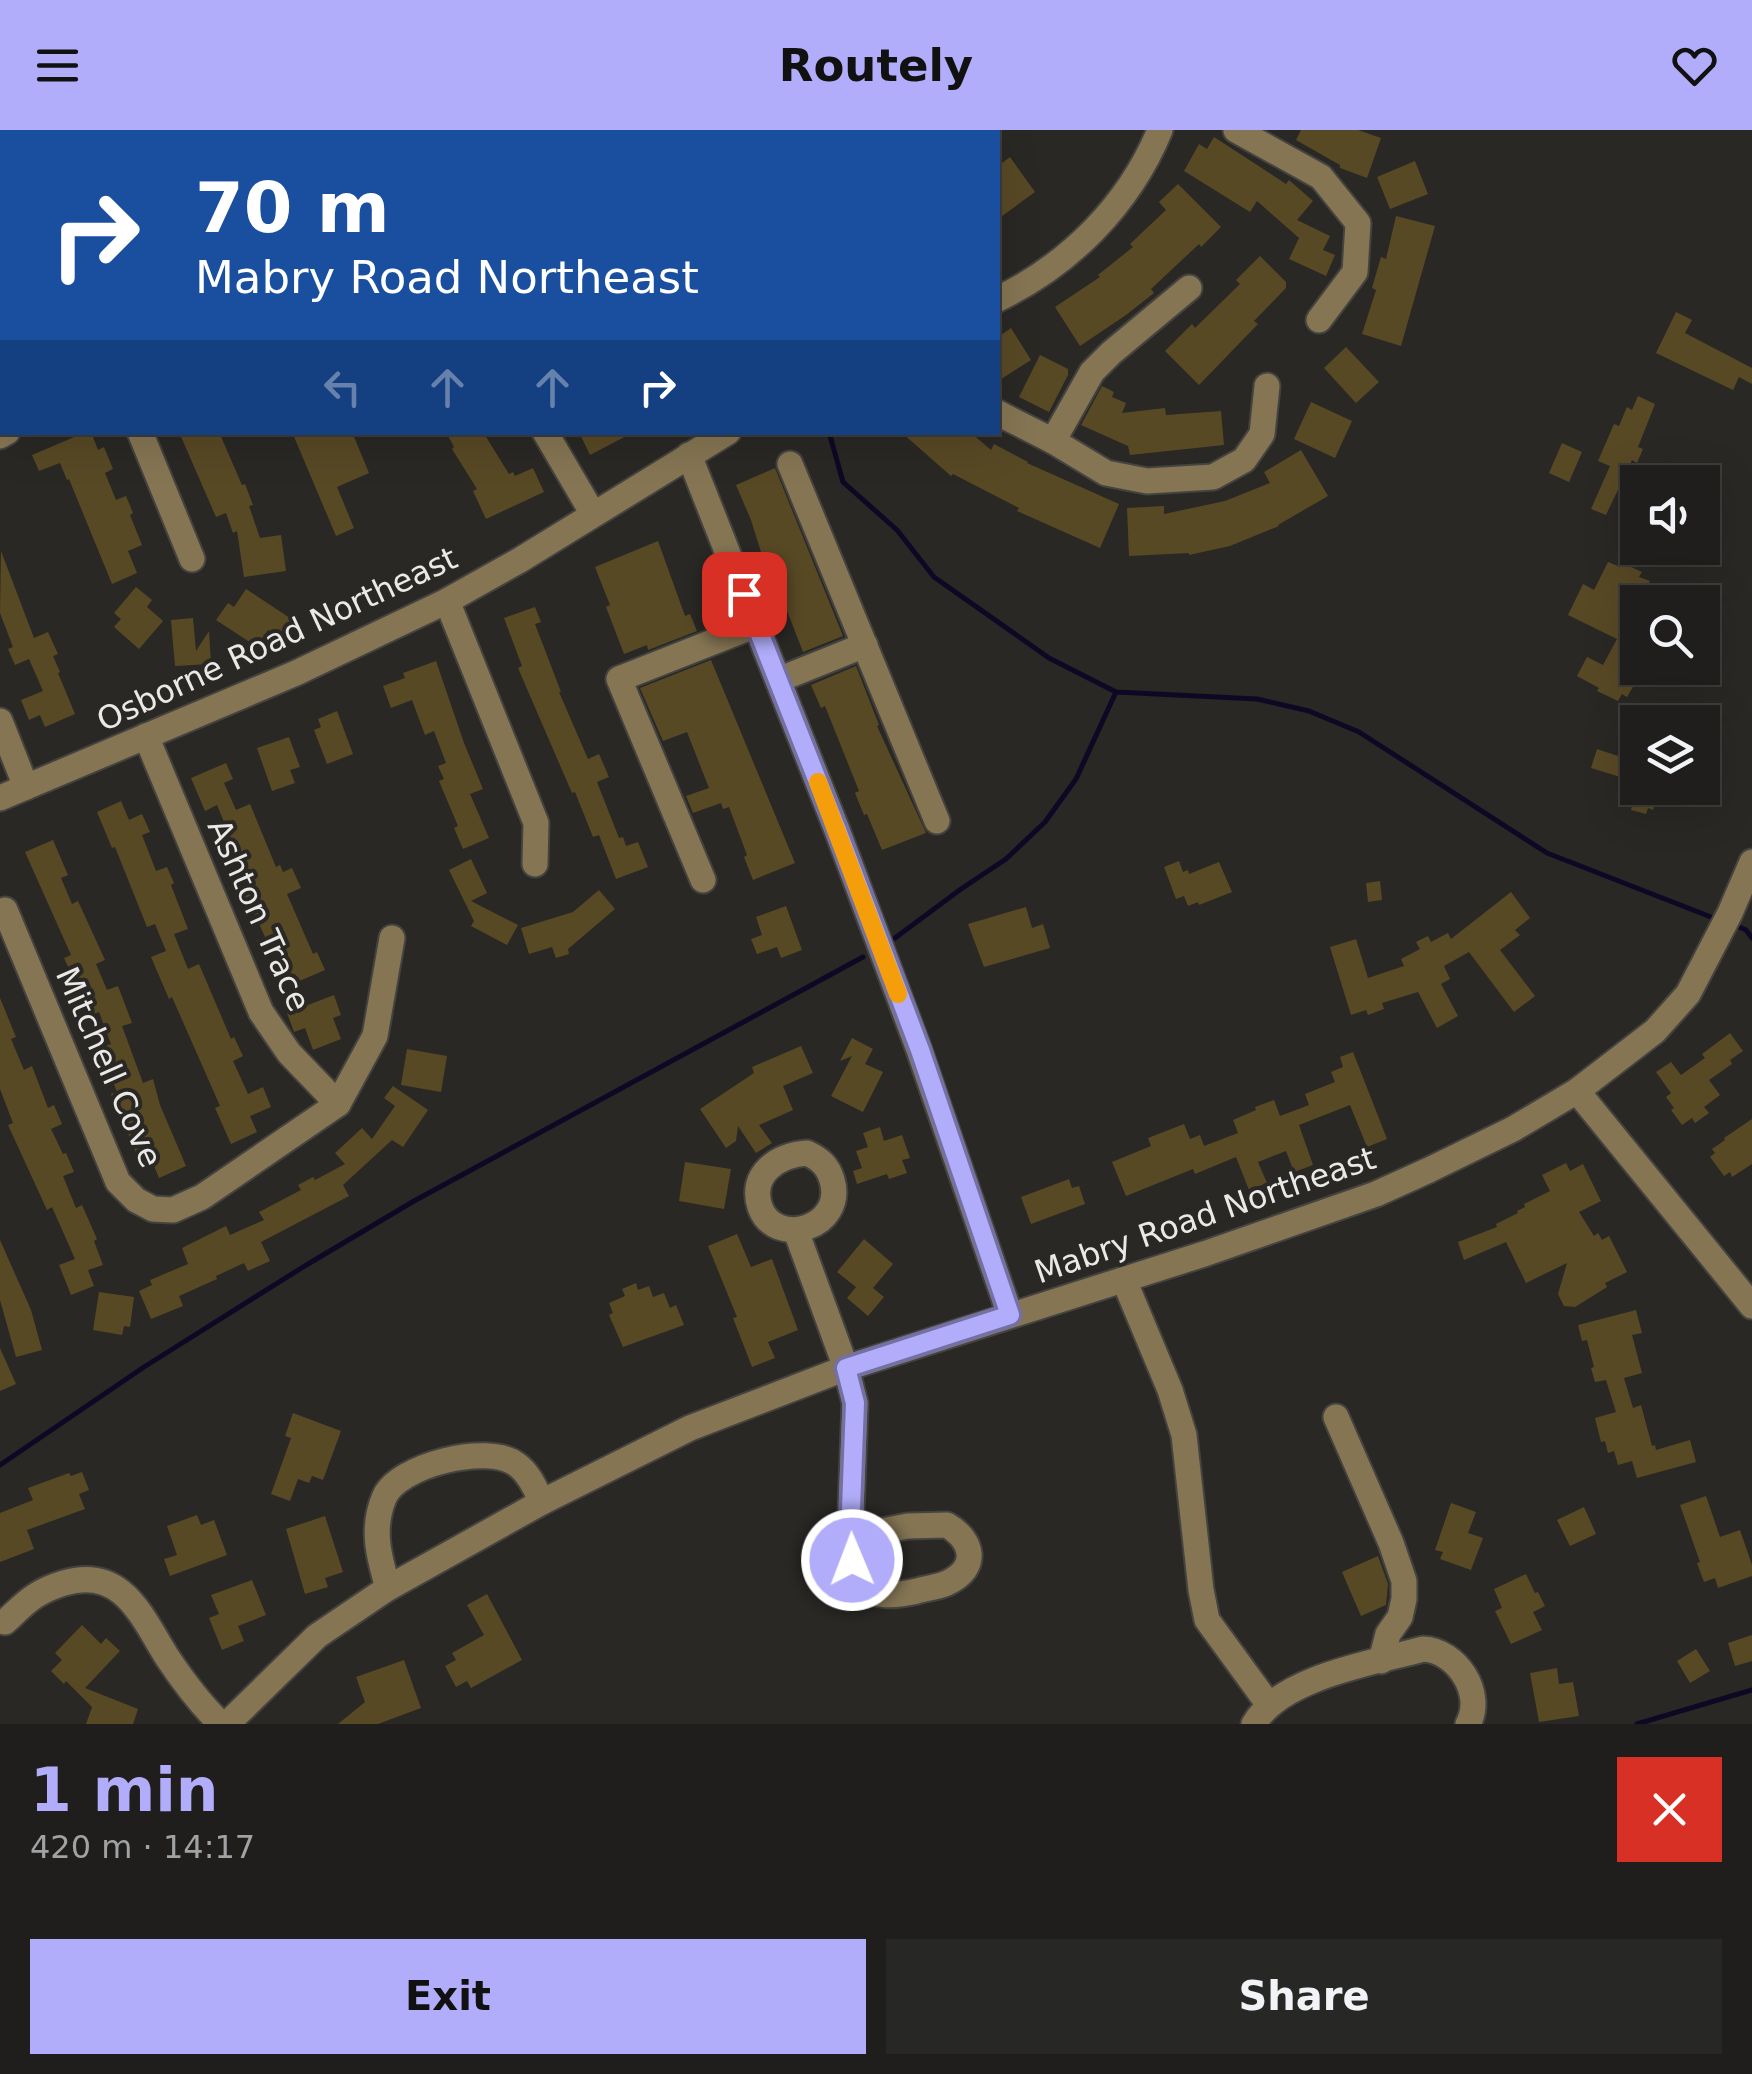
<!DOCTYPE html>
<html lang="en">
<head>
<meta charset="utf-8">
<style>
  :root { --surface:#1f1e1c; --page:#272725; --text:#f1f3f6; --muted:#a1a2a3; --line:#3c3c3b; --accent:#b1adfa }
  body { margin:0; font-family:"DejaVu Sans",sans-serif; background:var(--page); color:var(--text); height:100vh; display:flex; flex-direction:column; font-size:38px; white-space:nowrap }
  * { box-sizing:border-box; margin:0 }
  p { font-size:32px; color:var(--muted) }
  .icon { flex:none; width:55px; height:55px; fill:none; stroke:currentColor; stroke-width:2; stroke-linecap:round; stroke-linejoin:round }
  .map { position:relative; height:1594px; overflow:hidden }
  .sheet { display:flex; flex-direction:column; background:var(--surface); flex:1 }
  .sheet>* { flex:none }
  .guide { position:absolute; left:0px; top:0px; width:1000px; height:305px; box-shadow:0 10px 40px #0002,0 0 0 2px var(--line); background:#1a4fa0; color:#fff; overflow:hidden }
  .fabs { position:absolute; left:1620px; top:335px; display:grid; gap:20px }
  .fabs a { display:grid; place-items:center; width:100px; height:100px; border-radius:0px; background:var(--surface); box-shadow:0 10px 40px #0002,0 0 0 2px var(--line); font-size:50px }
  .pin { position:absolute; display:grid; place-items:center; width:85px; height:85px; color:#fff; margin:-42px; border-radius:20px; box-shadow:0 5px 15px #0006 }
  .me { position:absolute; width:110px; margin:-55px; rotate:359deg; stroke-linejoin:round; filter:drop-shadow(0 0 8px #0008) }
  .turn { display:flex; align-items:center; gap:35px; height:210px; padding:0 30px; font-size:45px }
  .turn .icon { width:130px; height:130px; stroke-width:2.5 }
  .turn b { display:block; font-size:70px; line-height:85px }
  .lanes { display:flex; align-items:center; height:95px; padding:0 30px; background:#0003; justify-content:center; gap:50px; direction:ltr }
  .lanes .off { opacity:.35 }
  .round { display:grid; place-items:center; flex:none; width:105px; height:105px; border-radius:0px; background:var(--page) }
  .headline { display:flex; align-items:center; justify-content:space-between; height:170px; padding:0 30px }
  h1 { font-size:60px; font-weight:700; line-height:75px; color:var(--accent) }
  .button { display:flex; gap:20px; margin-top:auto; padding:20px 30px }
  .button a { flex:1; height:115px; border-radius:0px; background:var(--accent); color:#111; font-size:40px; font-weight:700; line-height:115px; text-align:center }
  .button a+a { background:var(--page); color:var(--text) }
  header { display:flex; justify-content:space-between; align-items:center; height:130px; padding:0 30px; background:var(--accent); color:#111; font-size:45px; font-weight:700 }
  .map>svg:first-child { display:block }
</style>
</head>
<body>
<header><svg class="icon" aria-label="menu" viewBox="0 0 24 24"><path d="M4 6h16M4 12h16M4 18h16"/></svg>Routely<svg class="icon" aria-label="heart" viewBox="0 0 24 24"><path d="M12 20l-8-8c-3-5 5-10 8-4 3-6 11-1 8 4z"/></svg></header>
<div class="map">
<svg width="1752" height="1594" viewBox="0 0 1752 1594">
  <rect width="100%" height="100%" fill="#292825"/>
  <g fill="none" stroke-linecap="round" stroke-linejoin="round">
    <!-- stream -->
    <g stroke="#0d0925" stroke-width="5">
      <polyline points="387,0 392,2"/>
      <polyline points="829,302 843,352 897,400 934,447 1049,528 1116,562 1257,569 1309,581 1359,602 1547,723 1711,787"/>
      <polyline points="1739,797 1746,800 1752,808"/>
      <polyline points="895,808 961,759 1006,729 1045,692 1076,649 1116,562"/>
      <polyline points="0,1335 144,1237 303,1137 414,1071 863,827"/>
      <polyline points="1637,1594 1752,1560"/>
    </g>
  </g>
  <!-- building -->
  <g fill="#584925">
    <polygon points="1301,0 1358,0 1381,8 1367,48 1340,38 1340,35 1296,10"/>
    <polygon points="1214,7 1286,54 1289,50 1313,71 1297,90 1330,106 1323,120 1335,125 1326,146 1289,129 1299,108 1257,71 1250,82 1184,41 1199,14 1207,19"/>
    <polygon points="1010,27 1035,62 998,89 998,36"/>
    <polygon points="1415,31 1428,64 1390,79 1377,47"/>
    <polygon points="1178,54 1221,97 1201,117 1199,114 1151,159 1154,163 1126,185 1080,216 1055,177 1100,147 1098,145 1133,117 1130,114 1166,80 1159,72"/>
    <polygon points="1396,86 1435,96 1401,216 1362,204 1376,160 1372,158 1381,127 1386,129"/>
    <polygon points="1260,126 1286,152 1286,158 1254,191 1258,194 1199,255 1165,221 1192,194 1195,198 1240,154 1236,150"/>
    <polygon points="1676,182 1692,190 1685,203 1752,238 1752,254 1739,247 1733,260 1656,223"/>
    <polygon points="1011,198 1031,230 998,251 998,207"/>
    <polygon points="1346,217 1379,252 1356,273 1324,238"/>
    <polygon points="1040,225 1068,239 1068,245 1049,282 1019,267"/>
    <polygon points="1102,256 1114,262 1112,267 1126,273 1122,283 1165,278 1166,285 1221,281 1224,315 1130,325 1128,316 1081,295"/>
    <polygon points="1638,266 1655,274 1638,317 1643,319 1637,333 1632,330 1606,385 1591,379 1610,336 1598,331 1614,294 1619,296 1627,277 1632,280"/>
    <polygon points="1311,272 1352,291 1335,328 1294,309"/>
    <polygon points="86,302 91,302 98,320 104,317 113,339 105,343 116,370 126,366 133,383 130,385 142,415 128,421 137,443 112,454 69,349 67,350 60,333 39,341 32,325"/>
    <polygon points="179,302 219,302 242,355 245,354 253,375 249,376 260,408 281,405 286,441 244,447 237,401 233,403 226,383 216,387"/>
    <polygon points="292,302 352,302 369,343 337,357 354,398 336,406"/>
    <polygon points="446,302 483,302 509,344 513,342 515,346 533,338 544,362 486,389 473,361 477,359 452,319 454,317"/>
    <polygon points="579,302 634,302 590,325"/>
    <polygon points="901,302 970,302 991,320 994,314 1028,332 1027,333 1119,374 1100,418 1017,381 1019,378 953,344 951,346"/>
    <polygon points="1562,313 1582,322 1569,352 1549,343"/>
    <polygon points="1301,320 1328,366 1278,395 1279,396 1230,416 1189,425 1189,423 1129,426 1127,378 1164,376 1164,384 1225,371 1270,353 1264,342"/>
    <polygon points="775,338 843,506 803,522 775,450 770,451 751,390 736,355"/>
    <polygon points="658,411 685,486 690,484 697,501 648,520 647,515 624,524 606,477 610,475 595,437"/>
    <polygon points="1,421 34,508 48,502 58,524 53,526 60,542 58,543 75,584 45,597 40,585 29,590 21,570 43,561 29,529 15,535 8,519 13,517 0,483"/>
    <polygon points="1608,432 1618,436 1620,432 1642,442 1639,447 1650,451 1640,472 1638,472 1632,489 1638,492 1638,548 1627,567 1622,564 1618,571 1597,561 1599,558 1577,546 1587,527 1603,535 1617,509 1568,485 1583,454 1594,460"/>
    <polygon points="136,457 152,470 147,477 163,491 139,519 114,497 121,489 114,483"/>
    <polygon points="246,459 296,492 284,511 268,500 257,517 216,490 228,473 234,477"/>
    <polygon points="535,477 541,492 535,494 561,562 559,562 588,629 599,624 609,647 597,652 619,708 623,707 626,716 638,712 648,737 616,749 599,705 593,707 575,662 572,663 518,538 522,536 504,488"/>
    <polygon points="193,488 196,521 209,501 211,534 175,536 171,490"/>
    <polygon points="711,530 795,733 753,750 744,727 747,725 729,677 723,679 721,673 693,683 686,666 709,658 687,602 663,611 640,558"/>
    <polygon points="436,531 464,613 483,659 470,664 489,708 463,719 454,698 458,696 439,651 444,649 438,636 446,633 434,601 425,605 412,570 391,578 383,556 405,548 403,543"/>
    <polygon points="856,536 879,595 877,596 926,703 882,720 867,684 864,685 855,663 859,661 825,576 821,578 811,555"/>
    <polygon points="337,581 353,624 327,634 314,600 321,597 318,589"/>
    <polygon points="289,607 300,637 290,640 295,653 272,661 257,618"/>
    <polygon points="1597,619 1624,628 1622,632 1632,636 1635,627 1638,628 1638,658 1660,658 1653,680 1648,678 1646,684 1631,680 1633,672 1621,668 1627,649 1591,638"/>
    <polygon points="226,633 233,649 224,653 236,680 250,674 276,737 280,735 283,742 292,738 301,758 287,764 313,824 317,822 325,840 290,855 276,822 263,828 256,811 265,807 252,778 246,781 238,762 249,757 237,729 228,733 220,713 231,709 217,675 205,681 191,648"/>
    <polygon points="121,671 129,690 142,684 150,702 142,705 156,741 167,737 174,753 171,755 188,799 174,804 188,839 199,834 231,909 234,907 243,926 233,931 248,964 263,957 271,977 250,986 257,1002 231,1014 215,978 220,976 172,867 169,869 151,827 166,821 155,794 147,797 115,717 112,718 97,682"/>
    <polygon points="53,710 68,745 61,748 72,774 78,771 105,830 96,834 107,860 118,856 132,893 122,896 143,953 153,949 160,975 186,1036 159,1048 150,1026 139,1030 127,1001 125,1002 111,964 117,962 100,918 111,914 99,882 94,884 84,858 79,860 64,828 71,825 25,722"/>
    <polygon points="471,729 487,763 471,771 518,795 507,815 471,796 474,791 449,740"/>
    <polygon points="1179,731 1183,742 1188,740 1189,744 1219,732 1232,762 1199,775 1198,772 1188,776 1184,766 1176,769 1164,737"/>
    <polygon points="1380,751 1382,770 1368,772 1366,753"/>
    <polygon points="599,760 615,779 568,819 569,824 556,828 552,817 529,824 521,798 573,782"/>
    <polygon points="1511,762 1530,788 1515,800 1520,805 1500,820 1535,866 1514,882 1469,822 1444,836 1450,849 1441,854 1458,886 1437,898 1418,862 1382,873 1384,879 1368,885 1366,880 1351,885 1330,817 1356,809 1368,848 1404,836 1401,829 1420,819 1416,812 1428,806 1431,812 1448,803 1451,809"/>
    <polygon points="786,776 802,820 781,828 777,817 757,824 751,809 762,805 756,787"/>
    <polygon points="1026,777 1032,798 1043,794 1050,818 984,837 968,794"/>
    <polygon points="334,865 341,885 333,888 341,909 313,920 305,898 294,902 287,883"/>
    <polygon points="0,868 16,907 11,909 24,940 32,936 48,978 54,975 62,994 51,999 63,1024 66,1023 74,1042 63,1046 76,1078 82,1075 97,1109 94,1111 103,1135 88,1140 94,1156 71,1165 59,1135 75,1129 52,1077 47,1080 8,995 13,993 0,959"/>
    <polygon points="1730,903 1743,921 1730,930 1732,934 1709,950 1720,965 1704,977 1709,983 1695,993 1692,988 1682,995 1671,980 1674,978 1666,967 1671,963 1656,942 1671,932 1681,945 1705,928 1702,924"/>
    <polygon points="852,908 873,919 865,934 883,942 863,982 831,966 852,926 840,931"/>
    <polygon points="801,916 813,943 783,956 793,980 759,995 772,1013 756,1023 738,996 736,1011 726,1018 700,979 754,943 752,937"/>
    <polygon points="407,919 447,926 441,962 401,955"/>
    <polygon points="1353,922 1387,1009 1367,1017 1350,975 1299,995 1313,1035 1294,1042 1286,1021 1258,1032 1267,1053 1249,1060 1236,1027 1195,1044 1193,1039 1126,1066 1112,1032 1151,1016 1148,1008 1184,994 1190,1009 1200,1005 1204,1016 1238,1003 1233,990 1256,980 1255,977 1274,970 1280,986 1309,975 1305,964 1335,952 1331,942 1343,937 1340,927"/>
    <polygon points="393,956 428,980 403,1017 392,1010 343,1055 349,1066 261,1112 270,1131 248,1141 244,1133 216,1146 217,1149 179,1166 183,1176 151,1189 139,1161 152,1155 150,1150 188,1134 182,1118 226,1096 230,1105 264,1090 259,1082 301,1060 298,1055 313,1047 315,1050 345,1034 335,1023 362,998 372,1009 395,976 384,968"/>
    <polygon points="1752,989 1752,1034 1732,1047 1730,1042 1724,1046 1710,1027 1715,1023 1712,1019 1725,1010 1724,1008"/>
    <polygon points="880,997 884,1011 902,1005 910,1028 902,1030 907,1043 889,1049 887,1044 857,1054 853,1041 862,1038 856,1021 868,1017 863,1003"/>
    <polygon points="685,1032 731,1039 724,1079 679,1071"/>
    <polygon points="1566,1033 1570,1041 1583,1034 1601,1071 1579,1082 1594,1106 1598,1103 1602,1110 1609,1106 1627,1142 1605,1153 1607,1157 1575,1177 1564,1176 1558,1164 1567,1133 1526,1153 1506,1112 1464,1130 1458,1112 1497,1097 1496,1094 1518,1083 1517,1081 1525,1077 1524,1074 1550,1061 1542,1045"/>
    <polygon points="1069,1049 1072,1058 1079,1056 1085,1074 1031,1094 1021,1067"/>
    <polygon points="737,1104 751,1137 772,1129 798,1200 768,1212 775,1228 752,1237 733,1188 737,1187 708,1116"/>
    <polygon points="864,1109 893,1134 873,1158 884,1167 868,1186 847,1168 856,1157 837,1142"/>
    <polygon points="0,1110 31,1180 42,1220 16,1227 0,1170"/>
    <polygon points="636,1153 638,1160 649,1156 653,1167 664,1163 670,1178 676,1175 684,1195 623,1217 609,1185 613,1183 609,1173 625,1166 622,1159"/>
    <polygon points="99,1162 134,1167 130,1197 124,1196 122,1205 93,1200"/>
    <polygon points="1636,1180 1642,1203 1632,1205 1642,1243 1624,1248 1633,1278 1641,1275 1652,1316 1655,1315 1656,1320 1690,1310 1696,1332 1637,1348 1632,1331 1618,1335 1614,1321 1608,1323 1605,1311 1601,1312 1595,1288 1616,1282 1606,1250 1595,1252 1591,1238 1594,1237 1587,1210 1582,1211 1578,1195"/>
    <polygon points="0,1218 16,1254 0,1261"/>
    <polygon points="293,1283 341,1301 323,1350 312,1346 309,1353 298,1349 290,1371 271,1364 291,1308 285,1306"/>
    <polygon points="82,1342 89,1360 79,1364 85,1379 27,1400 34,1419 0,1432 0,1383 33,1370 28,1358 69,1343 71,1346"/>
    <polygon points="1706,1366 1720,1407 1740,1400 1752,1435 1752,1446 1718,1458 1715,1448 1704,1452 1697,1433 1700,1432 1680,1375"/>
    <polygon points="1451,1373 1476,1382 1468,1403 1483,1408 1471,1440 1440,1429 1443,1422 1435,1420"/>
    <polygon points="1584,1377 1596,1404 1570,1416 1557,1390"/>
    <polygon points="197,1385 201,1395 214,1390 227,1425 170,1446 164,1429 177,1425 167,1396"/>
    <polygon points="325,1386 343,1442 325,1448 328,1457 305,1464 286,1399"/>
    <polygon points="1378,1426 1388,1454 1386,1475 1361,1486 1342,1442"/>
    <polygon points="1526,1444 1535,1463 1538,1462 1545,1476 1533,1482 1542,1500 1511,1514 1495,1481 1502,1478 1494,1459"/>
    <polygon points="252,1450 266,1485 238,1496 244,1511 222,1520 209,1488 219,1484 211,1465"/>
    <polygon points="487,1464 522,1530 471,1558 467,1551 456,1557 445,1536 456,1530 452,1523 484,1505 467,1475"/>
    <polygon points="82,1495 101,1514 106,1508 120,1521 85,1558 138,1579 133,1594 86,1594 92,1577 66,1551 64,1554 51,1541 62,1530 55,1523"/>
    <polygon points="1752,1505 1752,1531 1735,1536 1728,1513"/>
    <polygon points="1696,1519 1710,1541 1690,1553 1677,1531"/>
    <polygon points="404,1530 421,1578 378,1594 338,1594 365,1572 356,1547"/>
    <polygon points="1557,1538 1559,1554 1573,1552 1579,1586 1539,1592 1530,1543"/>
  </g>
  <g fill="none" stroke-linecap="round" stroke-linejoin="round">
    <defs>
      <g id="minor">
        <polyline points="441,0 442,2"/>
        <polyline points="834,0 835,2"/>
        <polyline points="1236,0 1321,47 1358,93 1355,142 1319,190"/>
        <polyline points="0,43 2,44"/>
        <path d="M 998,169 C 1070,134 1129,75 1160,0"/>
        <polyline points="998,283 1053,311 1106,343 1147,351 1213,347 1244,330 1262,304 1267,256"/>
        <polyline points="140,302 192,429"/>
        <polyline points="545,302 593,384"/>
        <polyline points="0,306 7,302"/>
        <polyline points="1053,311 1092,242 1111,223 1189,158"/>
        <polyline points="689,325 837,700 919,920 1010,1185"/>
        <polyline points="790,334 937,691"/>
        <polyline points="447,471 536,693 535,734"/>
        <polyline points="778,550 865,515"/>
        <polyline points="0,591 26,657"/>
        <polyline points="146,606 261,882 289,923 338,974"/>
        <polyline points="0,668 296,543 447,471 520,430 728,302"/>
        <polyline points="703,750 619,549 756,495"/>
        <polyline points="5,780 118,1052 136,1070 153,1079 173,1080 202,1067 338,974 375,906 392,808"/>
        <polyline points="1577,961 1752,1176"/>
        <path d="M 807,1023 C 820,1029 828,1036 832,1050 C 846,1098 775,1119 760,1077 C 749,1044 778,1025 807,1023 Z"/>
        <polyline points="796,1101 846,1238 855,1273 850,1407"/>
        <polyline points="1124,1150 1170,1260 1184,1305 1201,1460 1207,1490 1269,1575"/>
        <polyline points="1336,1287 1391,1413 1404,1451 1404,1469 1400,1487 1388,1504 1381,1531"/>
        <path d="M 947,1395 C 974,1411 979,1438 947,1453 C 939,1457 926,1458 917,1461 C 865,1473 854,1457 850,1407 L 908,1396 Z"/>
        <path d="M 388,1458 C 379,1427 371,1399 384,1368 C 397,1335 488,1313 516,1334 C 529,1343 535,1358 542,1372"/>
        <path d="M 5,1492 C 15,1483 24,1473 35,1466 C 44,1460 54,1456 64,1453 C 122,1436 141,1485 167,1527 C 183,1551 200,1574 221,1594"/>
        <polyline points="227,1594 317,1506 388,1458 542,1372 690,1298 846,1238 1204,1124 1376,1064 1429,1040 1513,999 1577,961 1655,901 1688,864 1730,783 1752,732"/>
        <path d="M 1254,1594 C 1281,1547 1373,1533 1423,1519 C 1456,1520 1485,1563 1468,1594"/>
      </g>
    </defs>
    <!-- minor casing -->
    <use href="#minor" stroke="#444340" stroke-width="29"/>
    <!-- minor -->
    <use href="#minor" stroke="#857553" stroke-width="25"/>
  </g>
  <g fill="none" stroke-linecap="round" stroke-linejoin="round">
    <defs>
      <polyline id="route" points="744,464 837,700 920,920 1010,1185 846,1238 855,1273 850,1406 852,1430"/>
    </defs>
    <!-- route casing -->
    <use href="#route" stroke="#7370a2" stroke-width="25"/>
    <!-- route -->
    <use href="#route" stroke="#b1adfa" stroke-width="18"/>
    <!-- slow -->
    <polyline stroke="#f59e0b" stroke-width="18" points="818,652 898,864"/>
  </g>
  <g text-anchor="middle" stroke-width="8" stroke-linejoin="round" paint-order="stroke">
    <!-- street labels -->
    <g font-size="32" fill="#eae9e7" stroke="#292825">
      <text transform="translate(277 509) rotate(-25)" y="11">Osborne Road Northeast</text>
      <text transform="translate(259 785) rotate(66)" y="11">Ashton Trace</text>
      <text transform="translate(109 937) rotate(66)" y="11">Mitchell Cove</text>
      <text transform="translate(1205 1085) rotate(-19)" y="11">Mabry Road Northeast</text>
    </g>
  </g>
</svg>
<div class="fabs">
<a><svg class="icon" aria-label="sound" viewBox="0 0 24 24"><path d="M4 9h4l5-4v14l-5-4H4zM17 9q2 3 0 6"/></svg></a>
<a><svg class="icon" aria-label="search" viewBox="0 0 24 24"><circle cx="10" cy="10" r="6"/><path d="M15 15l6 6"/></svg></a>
<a><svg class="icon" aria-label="layers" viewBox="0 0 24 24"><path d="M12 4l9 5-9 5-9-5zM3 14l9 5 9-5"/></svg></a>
</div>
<div class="pin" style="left:744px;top:464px;background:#d93025"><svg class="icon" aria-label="arrive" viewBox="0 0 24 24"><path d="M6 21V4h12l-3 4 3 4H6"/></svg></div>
<svg class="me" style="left:852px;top:1430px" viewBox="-20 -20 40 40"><circle r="17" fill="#b1adfa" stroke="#fff" stroke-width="3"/><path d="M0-11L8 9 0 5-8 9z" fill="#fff"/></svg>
<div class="guide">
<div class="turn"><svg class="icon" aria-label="right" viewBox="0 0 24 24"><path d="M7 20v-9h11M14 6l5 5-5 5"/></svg><div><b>70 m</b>Mabry Road Northeast</div></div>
<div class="lanes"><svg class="icon off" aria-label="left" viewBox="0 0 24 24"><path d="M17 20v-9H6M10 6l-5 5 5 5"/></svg><svg class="icon off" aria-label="ahead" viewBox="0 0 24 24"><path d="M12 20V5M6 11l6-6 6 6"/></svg><svg class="icon off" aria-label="ahead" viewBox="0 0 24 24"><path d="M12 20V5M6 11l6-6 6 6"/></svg><svg class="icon" aria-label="right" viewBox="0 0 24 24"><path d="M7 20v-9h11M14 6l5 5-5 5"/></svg></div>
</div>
</div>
<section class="sheet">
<div class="headline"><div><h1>1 min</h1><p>420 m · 14:17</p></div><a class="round" style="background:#d93025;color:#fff"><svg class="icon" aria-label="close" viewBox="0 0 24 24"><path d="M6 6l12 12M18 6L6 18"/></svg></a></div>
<div class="button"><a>Exit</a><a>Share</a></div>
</section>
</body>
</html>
